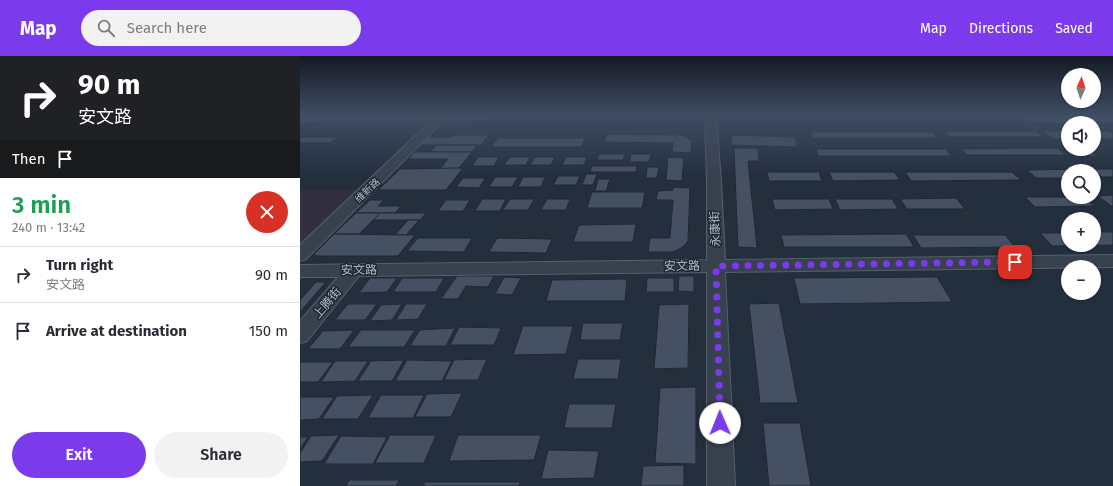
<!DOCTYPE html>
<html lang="en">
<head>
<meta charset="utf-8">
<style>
  :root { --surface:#fff; --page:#f2f2f3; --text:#2b2b33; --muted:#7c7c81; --line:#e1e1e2; --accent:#7c3aed }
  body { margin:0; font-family:"Fira Sans","Noto Sans SC",sans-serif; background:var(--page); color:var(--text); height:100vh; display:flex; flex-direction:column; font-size:15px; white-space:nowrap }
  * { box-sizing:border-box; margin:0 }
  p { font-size:13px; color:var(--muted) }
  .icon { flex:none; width:22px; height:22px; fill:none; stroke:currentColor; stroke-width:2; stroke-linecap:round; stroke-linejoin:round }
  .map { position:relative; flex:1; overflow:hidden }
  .details { display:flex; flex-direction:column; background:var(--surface); width:300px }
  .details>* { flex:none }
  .guide { background:#202124; color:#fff; overflow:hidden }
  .needle { width:26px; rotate:3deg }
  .controls { position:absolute; left:761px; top:12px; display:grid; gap:8px }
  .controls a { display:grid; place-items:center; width:40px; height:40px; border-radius:50%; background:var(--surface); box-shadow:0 1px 3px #0004; font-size:20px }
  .pin { position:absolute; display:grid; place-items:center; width:34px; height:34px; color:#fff; margin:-17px; border-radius:8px; box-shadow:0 2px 6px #0006 }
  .me { position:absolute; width:44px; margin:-22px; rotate:359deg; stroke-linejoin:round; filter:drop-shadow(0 0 3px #0008) }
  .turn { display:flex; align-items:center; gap:14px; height:84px; padding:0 12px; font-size:18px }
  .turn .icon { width:52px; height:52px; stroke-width:2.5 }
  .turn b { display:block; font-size:28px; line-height:34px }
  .then { display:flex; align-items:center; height:38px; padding:0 12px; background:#0003; gap:8px; font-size:15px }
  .round { display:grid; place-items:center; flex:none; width:42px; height:42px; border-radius:21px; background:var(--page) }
  .summary { display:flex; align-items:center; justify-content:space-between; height:68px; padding:0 12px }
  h1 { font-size:24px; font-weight:600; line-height:30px; color:#1e9e55 }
  .button { display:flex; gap:8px; margin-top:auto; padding:8px 12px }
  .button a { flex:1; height:46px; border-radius:24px; background:var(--accent); color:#fff; font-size:16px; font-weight:600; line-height:46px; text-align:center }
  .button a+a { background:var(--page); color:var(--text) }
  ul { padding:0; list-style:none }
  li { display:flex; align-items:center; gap:12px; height:56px; padding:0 12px; border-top:1px solid var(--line) }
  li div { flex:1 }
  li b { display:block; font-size:15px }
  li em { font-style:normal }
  header { display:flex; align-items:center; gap:24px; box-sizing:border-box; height:56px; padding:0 20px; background:var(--accent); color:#fff }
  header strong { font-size:19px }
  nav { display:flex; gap:22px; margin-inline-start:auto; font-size:14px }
  .search { width:280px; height:36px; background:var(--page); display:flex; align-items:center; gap:10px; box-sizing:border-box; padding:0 14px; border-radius:22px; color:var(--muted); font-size:15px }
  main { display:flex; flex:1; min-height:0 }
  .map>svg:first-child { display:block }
</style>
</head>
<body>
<header>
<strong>Map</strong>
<div class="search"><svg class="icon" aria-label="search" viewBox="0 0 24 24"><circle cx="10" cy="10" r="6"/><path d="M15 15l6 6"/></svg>Search here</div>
<nav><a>Map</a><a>Directions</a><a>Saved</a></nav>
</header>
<main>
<section class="details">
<div class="guide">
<div class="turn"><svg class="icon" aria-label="right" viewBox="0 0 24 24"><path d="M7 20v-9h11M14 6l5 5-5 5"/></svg><div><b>90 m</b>安文路</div></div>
<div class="then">Then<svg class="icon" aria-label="arrive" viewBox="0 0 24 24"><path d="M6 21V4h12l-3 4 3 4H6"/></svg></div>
</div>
<div class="summary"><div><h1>3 min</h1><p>240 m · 13:42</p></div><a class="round" style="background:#d93025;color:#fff"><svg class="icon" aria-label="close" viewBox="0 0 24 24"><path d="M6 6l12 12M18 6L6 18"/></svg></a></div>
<ul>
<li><svg class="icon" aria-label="right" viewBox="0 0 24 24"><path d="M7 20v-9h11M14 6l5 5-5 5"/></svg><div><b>Turn right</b><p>安文路</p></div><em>90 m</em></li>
<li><svg class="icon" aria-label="arrive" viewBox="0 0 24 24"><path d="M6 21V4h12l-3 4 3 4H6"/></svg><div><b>Arrive at destination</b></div><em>150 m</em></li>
</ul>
<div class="button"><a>Exit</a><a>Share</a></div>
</section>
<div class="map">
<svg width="813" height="430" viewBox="0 0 813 430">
  <rect width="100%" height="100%" fill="#242f3e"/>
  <!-- medical -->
  <polygon fill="#32303f" points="0,134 60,134 0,190"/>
  <!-- building -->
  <g fill="#455162" stroke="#1f2835">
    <polygon points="645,75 736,75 743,81 650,81"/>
    <polygon points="742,75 765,75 768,77 768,83 753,83"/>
    <polygon points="794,75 809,75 813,78 813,83 794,83"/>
    <polygon points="511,76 633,76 637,82 513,82"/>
    <polygon points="307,78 382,79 392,85 391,97 372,96 373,87 304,86"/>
    <polygon points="154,79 189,79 181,89 119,89 128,81 152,81"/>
    <polygon points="432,79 495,81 497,91 431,89"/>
    <polygon points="0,81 38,81 30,87 0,87"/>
    <polygon points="198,82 285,82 281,91 191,91"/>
    <polygon points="137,89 177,89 172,96 130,96"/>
    <polygon points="434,92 458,92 459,105 448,105 457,192 438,191"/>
    <polygon points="758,92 766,99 667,99 661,93"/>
    <polygon points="516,93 646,93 651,100 518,100"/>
    <polygon points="764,93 789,93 797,100 774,100"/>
    <polygon points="114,96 172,96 159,112 140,113 148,103 108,103"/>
    <polygon points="299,98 325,98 323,104 297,104"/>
    <polygon points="331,98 351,98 349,106 330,106"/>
    <polygon points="178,101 199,101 194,110 172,110"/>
    <polygon points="210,101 230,101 226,109 204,109"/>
    <polygon points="235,101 255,101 251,109 230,109"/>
    <polygon points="266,101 287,101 284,109 262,109"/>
    <polygon points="368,101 384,102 382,125 366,124"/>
    <polygon points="292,110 337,110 336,116 290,116"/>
    <polygon points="347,111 359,111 357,122 346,122"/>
    <polygon points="159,112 163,112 146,134 78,134 100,113"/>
    <polygon points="782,113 784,115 768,115 768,122 736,122 727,114"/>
    <polygon points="792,113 813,113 813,121 802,121"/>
    <polygon points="467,116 519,116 522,125 469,125"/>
    <polygon points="529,116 594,116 600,124 533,125"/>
    <polygon points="605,116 712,116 721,124 611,125"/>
    <polygon points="286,118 297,118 293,129 282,129"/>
    <polygon points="258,120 280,120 276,129 253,129"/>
    <polygon points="195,121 218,121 212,131 189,131"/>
    <polygon points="223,121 245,121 241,131 218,131"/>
    <polygon points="163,122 185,122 179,132 156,131"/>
    <polygon points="298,123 310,123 306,135 295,135"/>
    <polygon points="373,131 390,132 388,185 383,191 373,196 348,196 350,182 370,182 373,144 356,144 358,135 373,134"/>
    <polygon points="292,136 345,136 342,152 287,152"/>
    <polygon points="813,139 813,150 811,150 798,140"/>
    <polygon points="725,141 784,141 795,150 735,151"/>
    <polygon points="656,142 665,153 607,153 600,143"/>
    <polygon points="182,143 206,143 200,155 175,155"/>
    <polygon points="210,143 234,143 228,154 203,154"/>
    <polygon points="247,143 270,143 266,154 241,154"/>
    <polygon points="472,143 529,143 533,153 475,154"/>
    <polygon points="535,143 592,143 598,153 540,154"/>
    <polygon points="70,144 84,144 78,150 101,150 95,157 56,157"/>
    <polygon points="146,144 170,144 163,155 138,155"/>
    <polygon points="56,157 80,157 59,178 34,178"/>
    <polygon points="80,157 126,157 120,164 73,164"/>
    <polygon points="108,164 119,164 106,179 95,179"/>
    <polygon points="336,168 333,186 273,186 279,169"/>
    <polygon points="794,176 813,176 813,189 752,190 740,177 768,177 768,189 794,189"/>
    <polygon points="34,178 106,179 115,179 98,200 17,200 14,198"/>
    <polygon points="606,178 614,191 484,191 481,179"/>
    <polygon points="613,179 705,179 715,191 621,192"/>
    <polygon points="118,182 172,182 164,196 107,195"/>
    <polygon points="197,182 252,183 246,197 189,196"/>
    <polygon points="157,220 194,220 188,231 166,230 158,243 141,243"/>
    <polygon points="379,220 394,220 394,236 378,235"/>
    <polygon points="204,221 221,222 212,239 195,238"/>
    <polygon points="637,221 652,246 500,248 494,222"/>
    <polygon points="70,222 97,222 87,236 59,237"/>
    <polygon points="102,222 144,222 136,236 93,236"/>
    <polygon points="347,222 374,222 374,236 346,236"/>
    <polygon points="327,223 325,245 246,245 252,224"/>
    <polygon points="16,226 26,226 0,256 0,244"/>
    <polygon points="479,247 498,347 460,347 449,248"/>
    <polygon points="48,248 77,248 65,264 35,264"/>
    <polygon points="102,248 92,264 70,265 81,249"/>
    <polygon points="106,248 127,248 118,263 96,264"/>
    <polygon points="389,248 388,312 354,313 359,249"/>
    <polygon points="283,267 323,267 320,284 280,284"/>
    <polygon points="223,270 273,270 266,298 213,299"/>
    <polygon points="159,271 201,272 194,289 150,289"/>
    <polygon points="155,272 146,290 110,290 120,274"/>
    <polygon points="54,274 40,293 8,293 23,275"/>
    <polygon points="61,274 115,274 104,291 48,291"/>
    <polygon points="187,303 178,324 144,324 154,304"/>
    <polygon points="278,303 321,303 318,323 273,323"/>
    <polygon points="104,304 92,325 58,325 71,305"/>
    <polygon points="107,304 152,305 142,325 95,325"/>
    <polygon points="35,305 68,305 55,325 21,326"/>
    <polygon points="0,306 33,306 18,326 0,326"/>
    <polygon points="396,331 396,408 355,407 360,332"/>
    <polygon points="162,337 151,361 115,361 127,338"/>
    <polygon points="73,339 58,363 22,363 37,340"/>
    <polygon points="81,339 124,339 113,362 68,362"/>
    <polygon points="0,341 34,341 19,363 0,364"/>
    <polygon points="269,348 316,348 312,372 264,372"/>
    <polygon points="463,367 500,367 511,430 469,430"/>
    <polygon points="39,379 22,405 0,406 0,397 11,380"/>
    <polygon points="90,379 136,379 124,407 75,407"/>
    <polygon points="158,379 241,379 234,404 149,405"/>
    <polygon points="41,380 87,381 73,408 24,408"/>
    <polygon points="0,381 8,381 0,393"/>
    <polygon points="248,394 299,395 294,422 241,423"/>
    <polygon points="384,409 384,430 341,430 343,410"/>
    <polygon points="49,424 99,424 96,430 46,430"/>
    <polygon points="125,426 220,426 219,430 123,430"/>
  </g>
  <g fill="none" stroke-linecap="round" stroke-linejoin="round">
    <defs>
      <g id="minor">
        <polygon points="405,59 416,59 421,126 425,204 813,199 813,211 425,216 435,430 407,430 407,216 59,220 7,285 0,287 0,265 38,221 0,221 0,209 407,204 407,126"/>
        <polygon points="134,65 138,66 140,68 138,70 6,203 0,205 0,189 130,66"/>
      </g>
      <g id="major">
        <polygon points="0,59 192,59 191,62 186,63 0,65"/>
        <path d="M 718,59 L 813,59 L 813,65 C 783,65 749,69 719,62 Z"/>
      </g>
    </defs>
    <!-- minor casing -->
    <use href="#minor" stroke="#565f6c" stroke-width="2"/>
    <!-- major casing -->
    <use href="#major" stroke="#414a57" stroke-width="2"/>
    <!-- minor -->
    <use href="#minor" fill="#38414e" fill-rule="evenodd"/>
    <!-- major -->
    <use href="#major" fill="#56606e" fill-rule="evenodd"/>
  </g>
  <!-- sky -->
  <linearGradient id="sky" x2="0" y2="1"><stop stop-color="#141a22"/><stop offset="0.49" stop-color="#3f4d63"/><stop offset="1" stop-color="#3f4d63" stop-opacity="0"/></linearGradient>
  <rect width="813" height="120" fill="url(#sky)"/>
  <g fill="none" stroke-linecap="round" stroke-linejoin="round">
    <!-- route -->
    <polyline stroke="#7c3aed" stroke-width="7" stroke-dasharray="0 12.6" points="420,367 416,210 715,206"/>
  </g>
  <g text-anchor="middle" stroke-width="3" stroke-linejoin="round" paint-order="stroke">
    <!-- far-street labels -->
    <g font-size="10" fill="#b4bcc9" stroke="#1d2633">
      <text transform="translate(67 134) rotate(-44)" y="4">维新路</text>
    </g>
    <!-- street labels -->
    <g font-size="12" fill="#b4bcc9" stroke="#1d2633">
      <text transform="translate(415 173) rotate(-92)" y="4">永康街</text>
      <text transform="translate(382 210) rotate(-1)" y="4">安文路</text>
      <text transform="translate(59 214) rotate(-1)" y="4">安文路</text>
      <text transform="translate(27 247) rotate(-50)" y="4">上腾街</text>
    </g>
  </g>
</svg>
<div class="controls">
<a><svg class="needle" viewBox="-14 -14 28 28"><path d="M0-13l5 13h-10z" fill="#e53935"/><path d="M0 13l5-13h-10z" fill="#7c7c81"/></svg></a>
<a><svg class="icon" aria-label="sound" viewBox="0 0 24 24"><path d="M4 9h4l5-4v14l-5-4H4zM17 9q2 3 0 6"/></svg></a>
<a><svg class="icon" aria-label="search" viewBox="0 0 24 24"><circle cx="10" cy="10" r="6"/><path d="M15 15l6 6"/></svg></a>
<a>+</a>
<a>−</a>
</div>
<div class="pin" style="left:715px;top:206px;background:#d93025"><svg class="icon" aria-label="arrive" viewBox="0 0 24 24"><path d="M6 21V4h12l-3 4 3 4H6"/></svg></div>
<svg class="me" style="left:420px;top:367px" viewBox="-20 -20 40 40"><circle r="19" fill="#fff"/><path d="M0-13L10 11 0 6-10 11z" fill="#7c3aed"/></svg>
</div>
</main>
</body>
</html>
